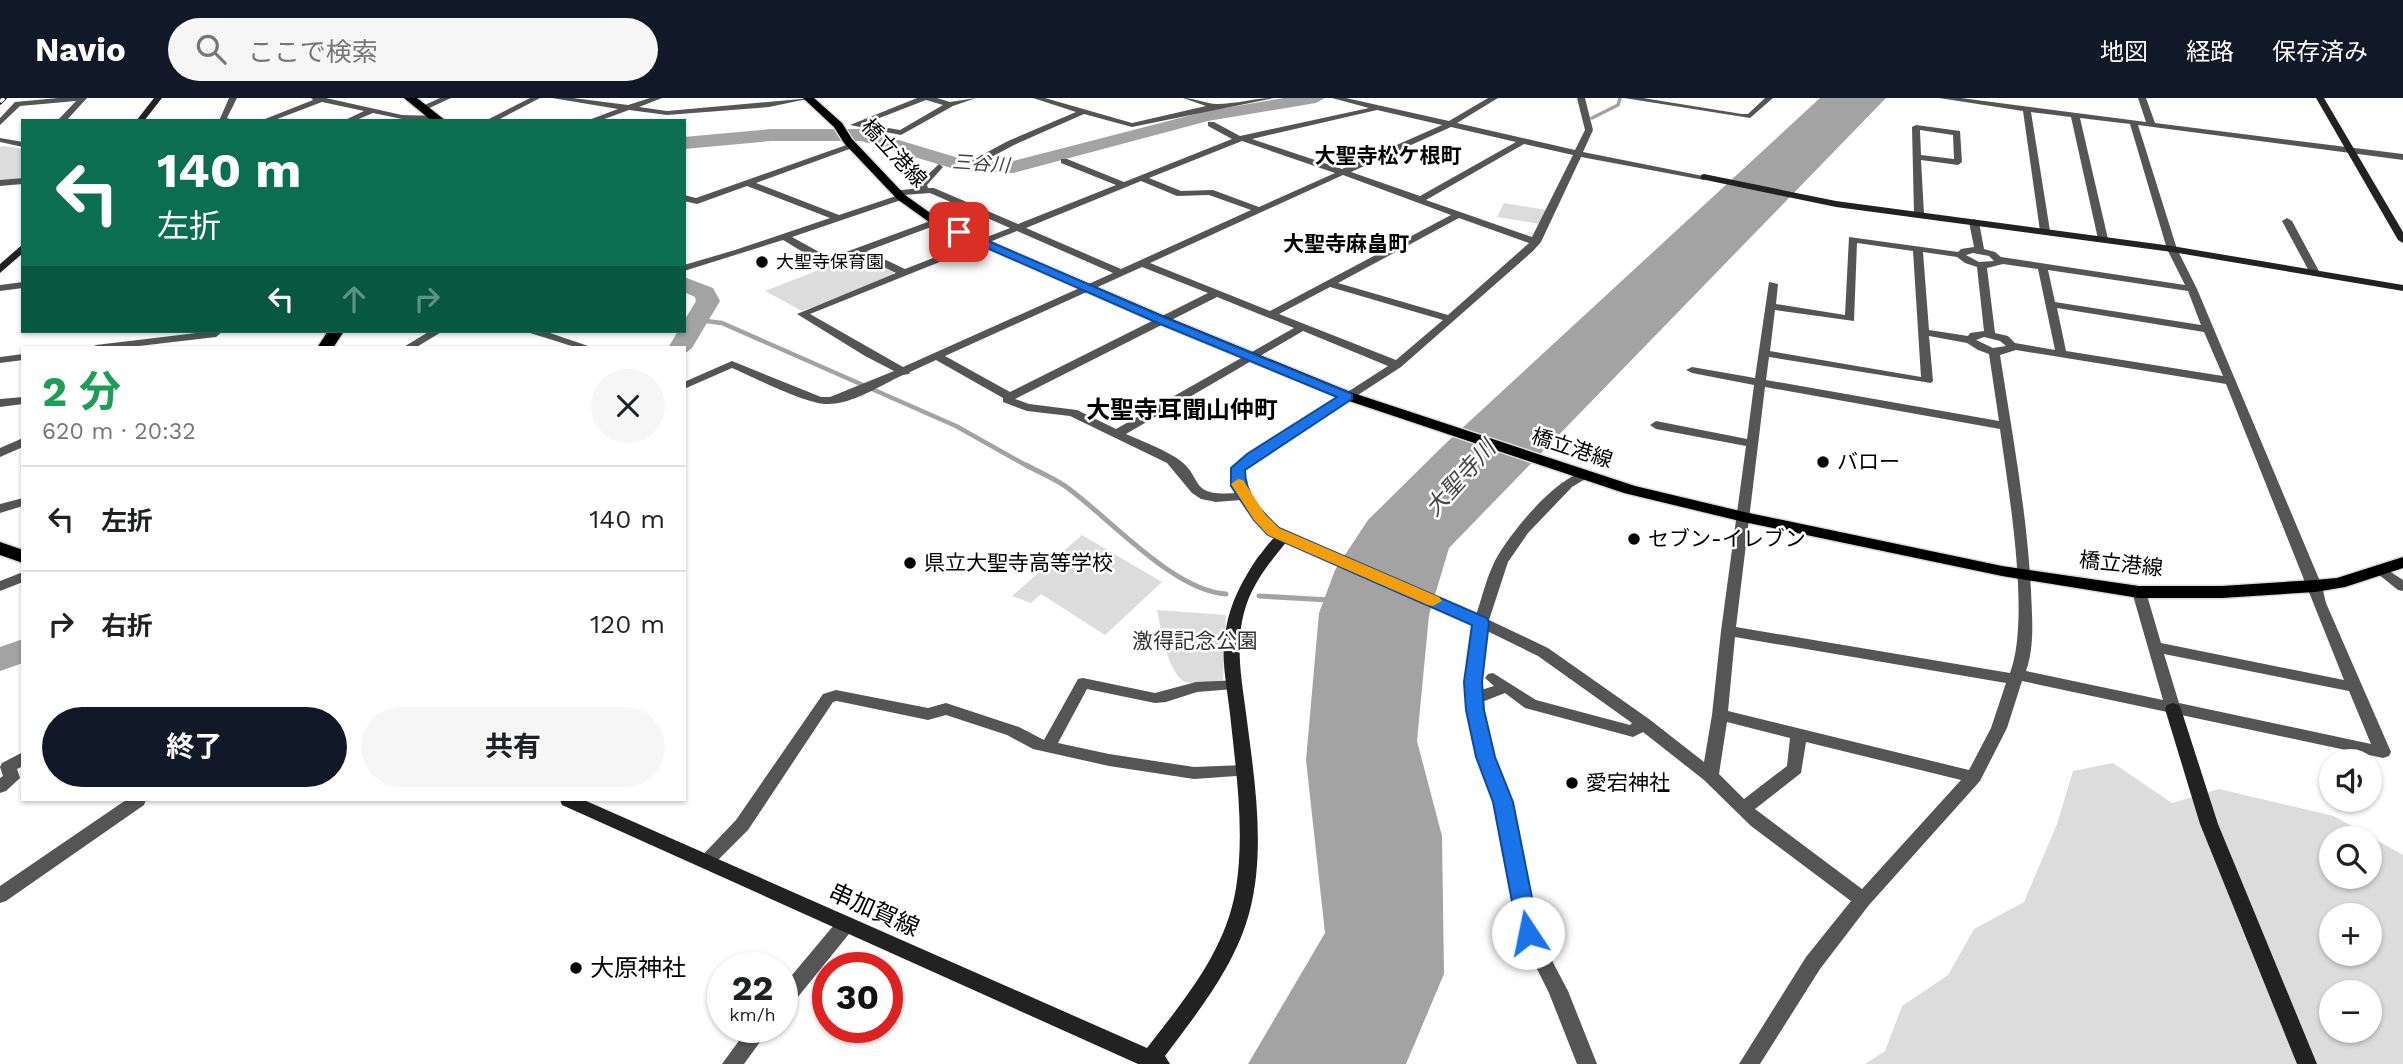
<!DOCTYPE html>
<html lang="ja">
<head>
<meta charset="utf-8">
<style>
  :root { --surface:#fff; --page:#f6f6f6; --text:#202124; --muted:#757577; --line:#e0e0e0; --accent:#111827 }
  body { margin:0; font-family:"Work Sans","Noto Sans JP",sans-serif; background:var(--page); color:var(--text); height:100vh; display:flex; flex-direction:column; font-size:26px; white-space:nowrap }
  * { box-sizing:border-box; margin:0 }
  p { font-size:23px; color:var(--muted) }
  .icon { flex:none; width:38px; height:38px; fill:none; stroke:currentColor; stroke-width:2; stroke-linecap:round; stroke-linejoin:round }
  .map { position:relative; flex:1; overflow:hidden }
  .details { position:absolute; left:21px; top:248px; width:665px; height:455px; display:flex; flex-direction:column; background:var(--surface); border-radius:0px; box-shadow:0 2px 5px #0004 }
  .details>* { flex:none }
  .guide { position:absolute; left:21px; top:21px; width:665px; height:214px; border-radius:0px; box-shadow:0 2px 5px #0004; background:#0b6e4f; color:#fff; overflow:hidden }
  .tools { position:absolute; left:2319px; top:651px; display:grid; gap:14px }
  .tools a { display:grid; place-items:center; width:63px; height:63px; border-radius:50%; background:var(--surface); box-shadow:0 2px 5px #0004; font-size:35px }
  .speed { position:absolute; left:707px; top:854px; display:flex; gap:14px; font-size:35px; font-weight:700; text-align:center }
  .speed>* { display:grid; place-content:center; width:91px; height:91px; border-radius:50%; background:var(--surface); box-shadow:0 2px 5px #0004; line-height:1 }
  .speed small { font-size:18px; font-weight:400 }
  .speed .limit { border:10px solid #d22; background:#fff; color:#111 }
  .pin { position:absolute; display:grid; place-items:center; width:60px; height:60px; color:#fff; margin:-30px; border-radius:14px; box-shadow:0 4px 10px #0006 }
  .me { position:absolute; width:77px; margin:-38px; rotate:349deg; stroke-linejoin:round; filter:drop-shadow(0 0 5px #0008) }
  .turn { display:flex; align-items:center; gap:24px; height:147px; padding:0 21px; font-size:32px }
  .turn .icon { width:91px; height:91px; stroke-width:2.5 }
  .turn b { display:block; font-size:49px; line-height:60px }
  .lanes { display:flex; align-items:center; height:66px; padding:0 21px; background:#0003; justify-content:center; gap:35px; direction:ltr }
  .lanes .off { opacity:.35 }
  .round { display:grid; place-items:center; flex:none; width:74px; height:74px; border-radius:37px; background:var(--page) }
  .overview { display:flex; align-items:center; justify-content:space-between; height:119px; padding:0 21px }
  h1 { font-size:42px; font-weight:700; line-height:52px; color:#1e9e55 }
  .primary-button { display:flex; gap:14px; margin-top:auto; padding:14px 21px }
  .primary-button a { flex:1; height:80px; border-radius:42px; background:var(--accent); color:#fff; font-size:28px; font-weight:700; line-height:80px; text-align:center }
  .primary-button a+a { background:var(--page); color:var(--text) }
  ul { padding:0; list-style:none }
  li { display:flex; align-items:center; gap:21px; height:105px; padding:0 21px; border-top:2px solid var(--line) }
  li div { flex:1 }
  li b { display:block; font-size:26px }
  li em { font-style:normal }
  header { display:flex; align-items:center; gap:42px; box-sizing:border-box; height:98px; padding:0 35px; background:var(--accent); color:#fff }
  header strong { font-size:33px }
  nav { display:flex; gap:38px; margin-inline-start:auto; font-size:24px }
  .search { width:490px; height:63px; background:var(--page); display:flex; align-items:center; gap:18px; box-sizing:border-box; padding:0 24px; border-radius:38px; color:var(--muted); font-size:26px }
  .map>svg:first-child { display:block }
</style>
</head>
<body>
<header>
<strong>Navio</strong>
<div class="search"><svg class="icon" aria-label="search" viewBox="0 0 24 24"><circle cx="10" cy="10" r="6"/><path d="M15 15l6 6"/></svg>ここで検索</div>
<nav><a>地図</a><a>経路</a><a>保存済み</a></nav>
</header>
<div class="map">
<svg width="2403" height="966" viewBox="0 0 2403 966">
  <rect width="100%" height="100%" fill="#fff"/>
  <!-- green -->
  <g fill="#dcdcdc" fill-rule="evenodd">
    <polygon points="5,48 23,51 23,80 0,82 0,49"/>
    <polygon points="1504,105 1546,112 1540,126 1497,119"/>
    <polygon points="857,157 894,173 894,178 802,213 765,193"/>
    <polygon points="1082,437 1162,484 1105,537 1041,496 1031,505 1012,498"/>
    <path d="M 1157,512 L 1226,517 L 1223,582 C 1213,583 1199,587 1189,585 C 1168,582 1161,530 1157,512 Z"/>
    <path d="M 2113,665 L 2172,705 L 2219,691 L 2334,718 L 2403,757 L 2403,966 L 1865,966 L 1885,953 L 1902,908 L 1948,877 L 1974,831 L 2024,804 L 2057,726 L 2073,673 ZM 2331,740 L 2370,740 L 2370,779 L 2331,779 ZM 2331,817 L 2370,817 L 2370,856 L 2331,856 ZM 2331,894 L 2370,894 L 2370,933 L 2331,933 Z"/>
  </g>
  <!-- water -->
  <polygon fill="#a3a3a3" points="1820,0 1886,0 1449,450 1429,517 1417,643 1442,738 1444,876 1406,966 1248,966 1325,835 1306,662 1319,515 1335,472 1368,422 1446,345"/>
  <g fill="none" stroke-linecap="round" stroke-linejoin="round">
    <!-- stream-far2 -->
    <polyline stroke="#a3a3a3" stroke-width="3.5" points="1592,20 1618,7 1620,0"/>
    <!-- stream-far1 -->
    <polyline stroke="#a3a3a3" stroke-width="4.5" points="698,222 722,225 956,328 1029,369"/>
    <!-- stream -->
    <g stroke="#a3a3a3" stroke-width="5">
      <path d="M 1026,367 C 1039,374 1053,380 1065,388 C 1109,419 1173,493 1226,496"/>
      <polyline points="1259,498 1329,502"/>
    </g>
    <!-- river -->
    <g fill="#a3a3a3" fill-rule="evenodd">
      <polygon points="1284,0 1325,0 1316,5 1208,23 1013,75 961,73 861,43 771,43 684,51 684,39 771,31 862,31 962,61 1013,63 1207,13"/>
      <polygon points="684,179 713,190 720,203 692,250 684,256 684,250 668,250 678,233 684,233 684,223 696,203 695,199 684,194"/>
      <polygon points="23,541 23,565 0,573 0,549"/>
    </g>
    <defs>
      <polygon id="primary" points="803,0 814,0 842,25 852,41 905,97 940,122 1167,219 1353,295 1635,388 1744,414 2002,468 2139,488 2222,488 2315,482 2337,480 2403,459 2403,470 2345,489 2315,494 2222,500 2139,500 2002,478 1744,424 1624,395 1343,301 1157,225 932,126 897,101 844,45 834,29"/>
      <g id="highway">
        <polygon points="404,0 417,0 446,23 432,23"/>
        <polygon points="328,233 344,233 333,250 317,250"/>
        <polygon points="0,444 23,452 23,465 0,457"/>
      </g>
    </defs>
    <!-- primary casing -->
    <use href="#primary" stroke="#dbdbdb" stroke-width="3"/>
    <!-- highway casing -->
    <use href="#highway" stroke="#dbdbdb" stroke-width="3"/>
    <!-- street -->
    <g fill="#555" fill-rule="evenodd">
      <polygon points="58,0 87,0 66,23 57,23 76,3 20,8 0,27 0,20 15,4"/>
      <polygon points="229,0 237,0 227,20 235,23 219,23"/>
      <polygon points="311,0 326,0 402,17 438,18 442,20 438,22 402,21 373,15 354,23 343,23 364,13 322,4 272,23 260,23 313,2"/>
      <polygon points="440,0 451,0 425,12 418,10"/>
      <polygon points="530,0 540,0 496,23 485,23"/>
      <polygon points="552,0 573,0 628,7 650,0 662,0 639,9 667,13 812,0 769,9 667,17 629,12 599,23 586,23 618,11"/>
      <path d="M 917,0 L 937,0 L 950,4 L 976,0 L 953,8 L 901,37 L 850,27 ZM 926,2 L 943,7 L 900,32 L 864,26 Z"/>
      <path d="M 1033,0 L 1045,0 L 1132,25 L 1206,8 L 1183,0 C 1195,0 1206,6 1217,6 C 1236,6 1255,0 1274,0 L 1132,29 L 1084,16 L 1014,47 L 984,63 L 978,63 L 978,59 L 1008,43 L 1076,14 Z"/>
      <path d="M 1332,0 L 1346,0 L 1449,23 L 1488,0 L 1498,0 L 1457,25 L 1575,52 L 1585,32 L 1577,0 L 1585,0 L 1593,32 L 1583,54 L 1708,79 L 1704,82 L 1581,59 L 1541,144 L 1533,153 L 1401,269 L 1244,371 L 1244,388 L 1264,416 L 1279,430 L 1476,517 C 1482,500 1486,481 1494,465 C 1504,442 1561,371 1588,375 L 1590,378 L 1572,389 L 1528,435 L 1508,464 L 1489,522 L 1548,550 L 1649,621 L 1704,664 L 1712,617 L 1721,533 L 1746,348 L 1656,331 L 1650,327 L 1656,323 L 1747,341 L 1754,287 L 1692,275 L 1686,272 L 1692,269 L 1755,280 L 1769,184 L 1778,186 L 1776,206 L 1845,217 L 1849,139 L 1958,154 L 1961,151 L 1974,149 L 1969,124 L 1974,121 L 1979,124 L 1984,151 L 1995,154 L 2001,159 L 2185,187 L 2167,151 L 2130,26 L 2080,20 L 2108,141 L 2103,144 L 2098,141 L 2071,19 L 2031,14 L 2050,133 L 2045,136 L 2040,133 L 2023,13 L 1939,0 L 1961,0 L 2146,24 L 2138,0 L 2146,0 L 2155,25 L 2403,56 L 2403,62 L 2138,27 L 2177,151 L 2197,191 L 2322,488 L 2326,505 L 2391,654 L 2389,658 L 2383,660 L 2022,583 L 2007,630 L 1980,683 L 1869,807 L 1820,871 L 1760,966 L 1739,966 L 1806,859 L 1851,803 L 1751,728 L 1704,682 L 1643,634 L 1633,639 L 1525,610 L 1505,595 L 1482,604 L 1493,659 L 1511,704 L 1537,834 L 1568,893 L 1597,966 L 1577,966 L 1549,895 L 1519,835 L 1495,704 L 1477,659 L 1467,613 L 1465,585 L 1473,527 L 1269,436 L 1254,422 L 1241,402 L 1216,404 L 1201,401 L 1192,395 L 1167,365 L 1070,318 L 1027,313 L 1003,304 L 1003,300 L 936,262 L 910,274 L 909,276 L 903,277 C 881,287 853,306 828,306 C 808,307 753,279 732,270 L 684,291 L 684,284 L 732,263 L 821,299 L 830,299 L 894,273 L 865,258 L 797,216 L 896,175 L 858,156 C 819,170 818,162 783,142 L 684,173 L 684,167 L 735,152 L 830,120 L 747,88 L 697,106 L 684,103 L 684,97 L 696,100 L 852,45 L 856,47 L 855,49 L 756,85 L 839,117 L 896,98 L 893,95 L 894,93 L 919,90 L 919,85 L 939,66 L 943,69 L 927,87 L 928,90 L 934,90 L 1018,126 L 1116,87 L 1061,65 L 1061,61 L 1067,61 L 1124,84 L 1232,41 L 1208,28 L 1208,24 L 1214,24 L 1240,38 L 1369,10 ZM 1377,12 L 1442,27 L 1342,71 L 1252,41 ZM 1451,29 L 1516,44 L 1420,98 L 1351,74 ZM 1242,43 L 1335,75 L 1259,109 L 1213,92 L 1181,93 L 1149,80 ZM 1524,46 L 1573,57 L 1532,139 L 1426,102 ZM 1343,77 L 1451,117 L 1270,213 L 1150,165 ZM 1141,83 L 1177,98 L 1209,97 L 1251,112 L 1121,171 L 1026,130 ZM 930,95 L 1010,130 L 905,171 L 867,153 L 939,126 L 939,122 L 933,122 L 835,158 L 828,159 L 792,139 L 904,101 L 904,97 ZM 1459,120 L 1529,145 L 1448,217 L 1338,185 ZM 1017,133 L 1113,175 L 903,269 L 810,216 ZM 1857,145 L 1913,153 L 1921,279 L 1770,253 L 1775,212 L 1854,223 ZM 1923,154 L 1957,159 L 1965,165 L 1977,169 L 1984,233 L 1970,235 L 1968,238 L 1929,232 ZM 1973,155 L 1989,158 L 1994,163 L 1979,164 L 1966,157 ZM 2003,166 L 2038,171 L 2055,252 L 2015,245 L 2008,238 L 1995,235 L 1987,170 ZM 1142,169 L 1208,195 L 1010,294 L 945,258 ZM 2048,172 L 2188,193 L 2201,227 L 2055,204 ZM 1330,189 L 1443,222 L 1396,262 L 1279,216 ZM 1217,199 L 1294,230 L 1116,331 L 1077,312 L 1029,306 L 1015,301 ZM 2057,210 L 2204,234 L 2223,278 L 2066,253 ZM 1303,233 L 1388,268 L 1234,367 L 1232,388 L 1236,395 C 1185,399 1206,378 1175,359 C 1160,350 1142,343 1126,336 ZM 1929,238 L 1967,245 L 1978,252 L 1989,256 L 1999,323 L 1766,282 L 1769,259 L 1931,285 L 1933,283 ZM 1984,239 L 2000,243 L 2006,248 L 1993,250 L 1976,242 ZM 2016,252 L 2226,286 L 2344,582 L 2161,545 L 2146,494 L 2139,490 L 2132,494 L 2163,602 L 2026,573 C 2035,548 2032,519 2031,493 C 2027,414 2012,335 2000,257 ZM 1765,289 L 2000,331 C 2008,391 2031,520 2010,575 L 1736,529 ZM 1487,533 L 1538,558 L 1632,625 L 1630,627 L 1536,602 L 1493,575 L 1488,576 L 1485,580 L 1494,588 L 1481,592 ZM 1735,539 L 2006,585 L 1991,630 L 1969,672 L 1728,613 ZM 2164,556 L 2349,593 L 2371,646 L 2179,605 ZM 1727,624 L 1790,640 L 1787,668 L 1744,701 L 1719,676 ZM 1806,644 L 1961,682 L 1862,791 L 1755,711 L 1801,675 Z"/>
      <polygon points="1624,0 1643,0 1742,16 1748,16 1765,0 1773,0 1750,20"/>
      <path d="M 1916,27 L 1960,33 L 1962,64 L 1958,67 L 1921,62 L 1924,116 L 1919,119 L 1914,116 L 1912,29 ZM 1920,32 L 1953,37 L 1954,61 L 1921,57 Z"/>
      <polygon points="0,40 23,44 23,49 0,44"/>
      <polygon points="23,80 23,86 0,88 0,82"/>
      <polygon points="2287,120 2292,123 2320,175 2319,177 2310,175 2282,123"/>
      <polygon points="23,184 23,190 0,193 0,187"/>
      <polygon points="213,233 223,233 216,239 122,250 91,250 96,247"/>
      <polygon points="430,233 443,233 415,250 402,250"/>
      <polygon points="529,233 544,233 594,250 578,250 530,235"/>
      <polygon points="23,256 23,262 0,265 0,259"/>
      <polygon points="23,299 23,306 0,309 0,301"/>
      <polygon points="23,340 23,349 0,359 0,350"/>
      <polygon points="23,400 23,408 0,415 0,406"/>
      <polygon points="2383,469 2403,482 2403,493 2398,492 2378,476 2376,473"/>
      <polygon points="23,474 23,484 0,493 0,483"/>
      <polygon points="1083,580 1155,595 1196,584 1239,582 1242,586 1239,590 1234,591 1197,594 1166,604 1155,605 1087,591 1058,645 1109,656 1194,669 1244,667 1250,669 1252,673 1250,677 1194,681 1109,668 1033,651 1007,637 946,617 928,622 837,603 833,604 748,732 712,768 706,770 700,768 697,763 736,722 823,596 836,592 928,610 946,605 1019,629 1044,642 1078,581"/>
      <polygon points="23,654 23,668 17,671 20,680 6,693 0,695 0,680 3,678 0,669 2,665"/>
      <polygon points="126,702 146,702 144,707 6,803 0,805 0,788"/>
      <polygon points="846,818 853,821 855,826 853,831 789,910 782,912 782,889 839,821"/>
      <polygon points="749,929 771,929 744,966 722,966"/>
    </g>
    <!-- secondary -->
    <g fill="#222" fill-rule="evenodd">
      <polygon points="154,0 162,0 144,23 136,23"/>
      <polygon points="2316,0 2324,0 2403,134 2403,145 2398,142"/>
      <polygon points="1704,76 1836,103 2172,148 2403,187 2403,193 2172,154 1836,109 1701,81 1701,77"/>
      <polygon points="23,146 23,155 0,175 0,166"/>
      <path d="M 1284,434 L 1291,438 C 1274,460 1257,478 1247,505 C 1234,542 1241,577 1246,615 C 1254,678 1266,749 1250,812 C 1236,867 1198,914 1165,958 L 1170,966 L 1138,966 L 562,707 L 560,702 L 584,702 L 1147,950 C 1184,902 1226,853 1236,790 C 1245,733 1236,673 1230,616 C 1227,588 1220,559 1226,531 C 1230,505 1243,481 1258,459 C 1265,451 1273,437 1284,434 Z"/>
      <polygon points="2173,605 2179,607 2181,611 2218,726 2317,966 2297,966 2200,726 2165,611 2167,607"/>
    </g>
    <!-- primary -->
    <use href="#primary" fill="#000" fill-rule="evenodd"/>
    <!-- highway -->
    <use href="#highway" fill="#000" fill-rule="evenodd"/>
    <defs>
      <polyline id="rail" points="0,4 4,0"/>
    </defs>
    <!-- rail casing -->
    <use href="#rail" stroke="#000" stroke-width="5"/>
    <!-- rail -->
    <use href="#rail" stroke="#fff" stroke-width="3.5" stroke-dasharray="10" stroke-linecap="butt"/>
  </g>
  <!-- route -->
  <path fill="#1a73e8" stroke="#114b97" stroke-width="2" d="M 955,132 L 963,132 L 1166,220 L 1352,296 L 1352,301 L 1245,372 C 1245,397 1261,413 1279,430 L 1487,520 L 1489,524 L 1482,584 L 1484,612 L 1495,659 L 1513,704 L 1539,835 L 1536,841 L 1528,844 L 1521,841 L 1518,835 L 1493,704 L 1476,659 L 1466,612 L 1464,584 L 1472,527 L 1268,437 L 1254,422 L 1231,388 L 1231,370 L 1247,356 L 1337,299 L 1158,225 L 955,136 Z"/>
  <!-- slow -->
  <polygon fill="#f59e0b" points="1238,381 1243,382 1265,416 1279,430 1439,499 1442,503 1433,508 1428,507 1268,437 1254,422 1231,386"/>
  <!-- markers -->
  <g fill="#000" stroke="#fff" stroke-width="2.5">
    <circle cx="762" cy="164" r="7"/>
    <circle cx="1823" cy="364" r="7"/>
    <circle cx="1634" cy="441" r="7"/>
    <circle cx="910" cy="465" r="7"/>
    <circle cx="1572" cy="685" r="7"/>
    <circle cx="576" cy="870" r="7"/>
  </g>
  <g text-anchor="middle" stroke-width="5" stroke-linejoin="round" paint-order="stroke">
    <!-- far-poi labels -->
    <g font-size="18" fill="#000" stroke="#fff" text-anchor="start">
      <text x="776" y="170">大聖寺保育園</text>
    </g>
    <!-- far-water labels -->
    <g font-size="19" font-style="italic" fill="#444" stroke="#fff">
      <text transform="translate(981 65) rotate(4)" y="7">三谷川</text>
    </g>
    <!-- street labels -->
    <g font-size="21" fill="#000" stroke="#fff">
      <text transform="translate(894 55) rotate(47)" y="7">橋立港線</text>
      <text transform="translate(1572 350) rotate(18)" y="7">橋立港線</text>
      <text transform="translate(2121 466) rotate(6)" y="7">橋立港線</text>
    </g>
    <!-- far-quarter labels -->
    <g font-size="21" font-weight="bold" fill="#000" stroke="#fff">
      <text x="1388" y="65">大聖寺松ケ根町</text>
      <text x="1346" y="153">大聖寺麻畠町</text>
    </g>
    <!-- poi labels -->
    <g font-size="21" fill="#000" stroke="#fff" text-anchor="start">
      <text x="1837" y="371">バロー</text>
      <text x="1648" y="448">セブン-イレブン</text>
      <text x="924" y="472">県立大聖寺高等学校</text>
      <text x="1586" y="692">愛宕神社</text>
    </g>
    <!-- park labels -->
    <g font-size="21" fill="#333" stroke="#fff">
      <text x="1195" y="550">激得記念公園</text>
    </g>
    <!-- water labels -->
    <g font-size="23" font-style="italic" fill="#444" stroke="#fff">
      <text transform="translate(1460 380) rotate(-48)" y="8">大聖寺川</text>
    </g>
    <!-- quarter labels -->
    <g font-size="24" font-weight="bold" fill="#000" stroke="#fff">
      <text x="1182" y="320">大聖寺耳聞山仲町</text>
    </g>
    <!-- near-street labels -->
    <g font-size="24" fill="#000" stroke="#fff">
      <text transform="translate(874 812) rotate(24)" y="8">串加賀線</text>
    </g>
    <!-- near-poi labels -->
    <g font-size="24" fill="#000" stroke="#fff" text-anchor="start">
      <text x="590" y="878">大原神社</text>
    </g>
  </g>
</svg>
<div class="tools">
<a><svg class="icon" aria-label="sound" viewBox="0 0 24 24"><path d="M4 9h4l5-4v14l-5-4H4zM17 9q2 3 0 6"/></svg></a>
<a><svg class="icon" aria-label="search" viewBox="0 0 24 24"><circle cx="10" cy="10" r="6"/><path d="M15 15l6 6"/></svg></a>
<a>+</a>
<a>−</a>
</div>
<div class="speed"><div>22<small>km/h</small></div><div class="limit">30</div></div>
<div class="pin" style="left:959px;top:134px;background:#d93025"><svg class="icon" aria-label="arrive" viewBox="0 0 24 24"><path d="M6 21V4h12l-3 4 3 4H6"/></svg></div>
<svg class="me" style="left:1528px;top:835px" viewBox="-20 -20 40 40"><circle r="19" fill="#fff"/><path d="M0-13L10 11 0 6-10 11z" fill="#1a73e8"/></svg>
<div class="guide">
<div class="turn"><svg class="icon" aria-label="left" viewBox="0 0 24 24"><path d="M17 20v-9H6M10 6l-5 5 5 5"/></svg><div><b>140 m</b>左折</div></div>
<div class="lanes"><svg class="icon" aria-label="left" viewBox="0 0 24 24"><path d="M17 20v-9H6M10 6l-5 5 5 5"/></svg><svg class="icon off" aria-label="ahead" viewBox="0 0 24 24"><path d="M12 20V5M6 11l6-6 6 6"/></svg><svg class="icon off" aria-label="right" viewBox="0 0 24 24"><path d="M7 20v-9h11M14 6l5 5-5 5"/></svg></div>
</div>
<section class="details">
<div class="overview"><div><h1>2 分</h1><p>620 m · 20:32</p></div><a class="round"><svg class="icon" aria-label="close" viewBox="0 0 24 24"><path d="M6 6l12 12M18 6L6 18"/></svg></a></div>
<ul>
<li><svg class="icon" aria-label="left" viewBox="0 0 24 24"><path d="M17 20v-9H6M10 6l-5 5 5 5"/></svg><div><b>左折</b></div><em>140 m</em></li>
<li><svg class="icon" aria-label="right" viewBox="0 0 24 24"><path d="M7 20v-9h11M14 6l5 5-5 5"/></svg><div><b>右折</b></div><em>120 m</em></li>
</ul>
<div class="primary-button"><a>終了</a><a>共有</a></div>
</section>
</div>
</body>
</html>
